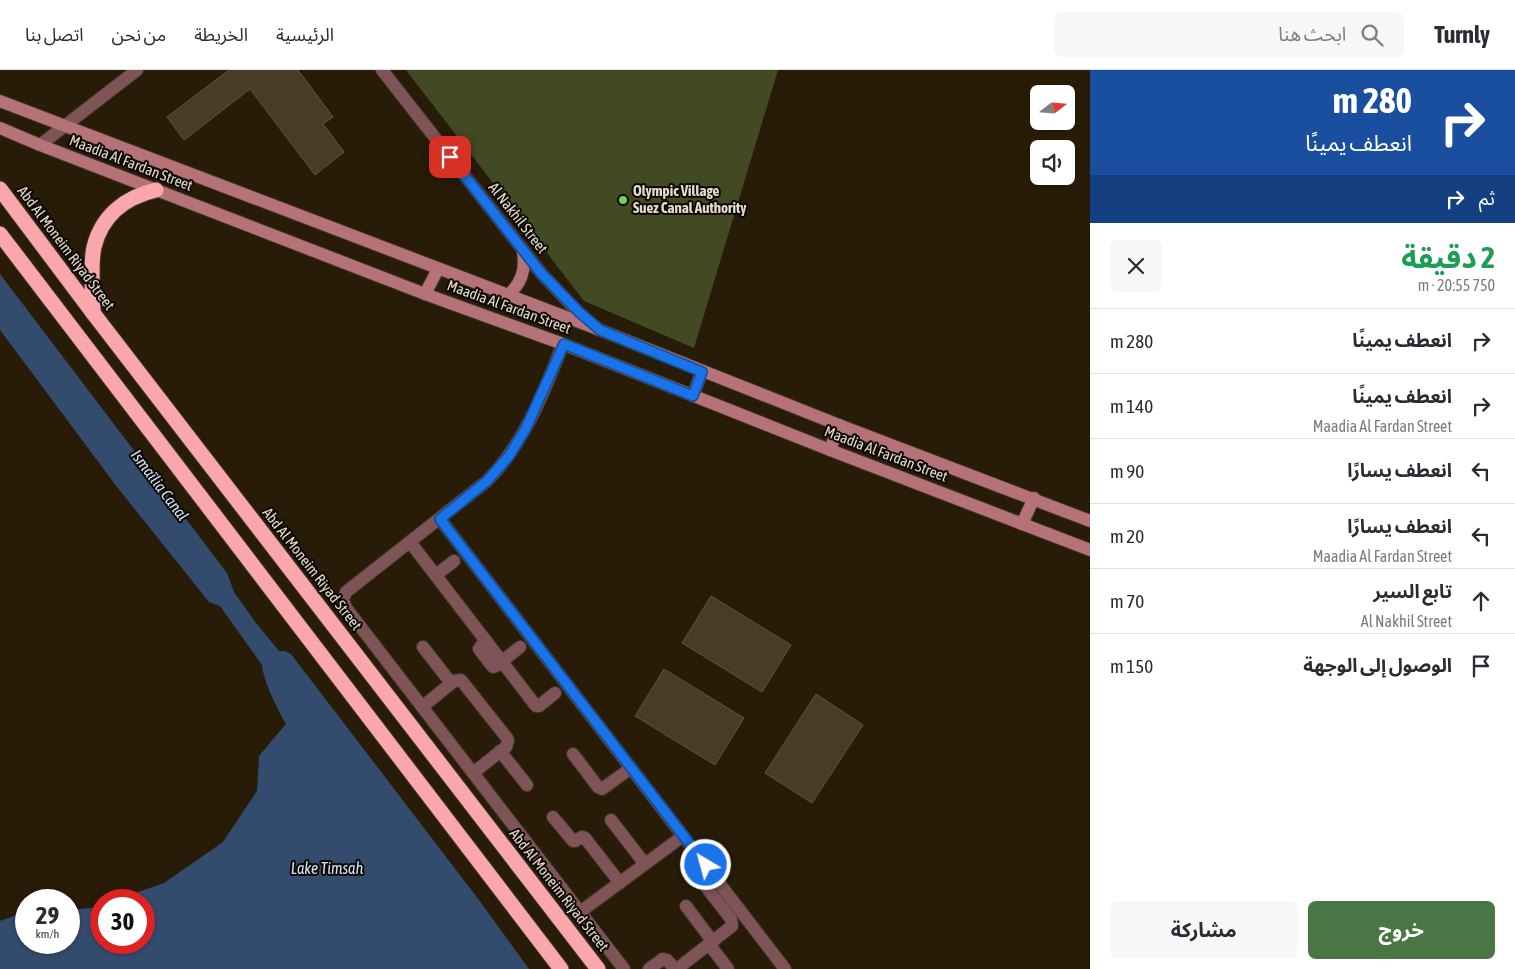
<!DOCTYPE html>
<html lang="ar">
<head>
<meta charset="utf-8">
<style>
  :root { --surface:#fff; --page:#f7f7f7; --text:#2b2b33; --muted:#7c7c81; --line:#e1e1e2; --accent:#4a7646 }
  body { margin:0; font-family:"Asap Condensed","Noto Sans Arabic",sans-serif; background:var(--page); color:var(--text); direction:rtl; height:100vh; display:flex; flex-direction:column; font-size:19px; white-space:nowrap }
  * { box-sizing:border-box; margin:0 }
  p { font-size:16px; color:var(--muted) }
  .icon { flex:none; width:28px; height:28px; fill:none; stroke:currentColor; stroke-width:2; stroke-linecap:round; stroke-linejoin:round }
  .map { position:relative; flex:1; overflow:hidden; direction:ltr }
  .drawer { display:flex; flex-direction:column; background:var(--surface); width:425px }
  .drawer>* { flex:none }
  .top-card { background:#1a4fa0; color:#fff; overflow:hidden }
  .needle { width:32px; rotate:73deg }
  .fabs { position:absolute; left:1030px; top:15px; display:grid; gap:10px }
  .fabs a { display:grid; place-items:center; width:45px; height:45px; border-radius:8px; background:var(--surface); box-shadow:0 1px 4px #0004; font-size:25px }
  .speed { position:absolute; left:15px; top:819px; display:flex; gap:10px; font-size:25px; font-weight:700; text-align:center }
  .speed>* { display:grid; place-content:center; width:65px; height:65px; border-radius:50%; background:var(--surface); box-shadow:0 1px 4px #0004; line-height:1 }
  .speed small { font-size:12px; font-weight:400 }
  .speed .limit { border:8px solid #d22; background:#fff; color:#111 }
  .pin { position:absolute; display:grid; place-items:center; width:42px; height:42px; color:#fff; margin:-21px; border-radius:10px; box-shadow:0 2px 8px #0006 }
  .me { position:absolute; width:55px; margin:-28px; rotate:323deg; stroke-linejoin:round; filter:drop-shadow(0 0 4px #0008) }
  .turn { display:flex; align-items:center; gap:18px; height:105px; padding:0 20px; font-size:22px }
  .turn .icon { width:65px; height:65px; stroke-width:2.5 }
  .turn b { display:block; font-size:35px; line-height:42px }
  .then { display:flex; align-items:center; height:48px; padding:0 20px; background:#0003; gap:10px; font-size:19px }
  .round { display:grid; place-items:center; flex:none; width:52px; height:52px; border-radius:8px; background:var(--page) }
  .headline { display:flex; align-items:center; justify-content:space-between; height:85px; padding:0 20px }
  h1 { font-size:30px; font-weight:700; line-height:38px; color:#1e9e55 }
  .cta { display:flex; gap:10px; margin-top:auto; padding:10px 20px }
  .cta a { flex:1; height:58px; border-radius:8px; background:var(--accent); color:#fff; font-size:20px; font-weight:700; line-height:58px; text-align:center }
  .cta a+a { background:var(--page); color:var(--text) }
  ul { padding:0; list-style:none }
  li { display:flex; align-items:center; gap:15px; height:65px; padding:0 20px; border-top:1px solid var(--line) }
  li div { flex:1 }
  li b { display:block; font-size:19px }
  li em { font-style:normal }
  header { display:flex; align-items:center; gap:30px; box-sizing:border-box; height:70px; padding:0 25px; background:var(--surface); border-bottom:1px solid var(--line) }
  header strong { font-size:24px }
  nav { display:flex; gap:28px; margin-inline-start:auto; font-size:18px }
  .search { width:350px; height:45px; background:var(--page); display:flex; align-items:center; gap:12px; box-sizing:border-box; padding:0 18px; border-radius:8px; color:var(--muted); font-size:19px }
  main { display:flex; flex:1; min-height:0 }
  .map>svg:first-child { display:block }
</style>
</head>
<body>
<header>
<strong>Turnly</strong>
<div class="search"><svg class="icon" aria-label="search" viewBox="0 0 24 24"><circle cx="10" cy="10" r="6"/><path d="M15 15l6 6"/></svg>ابحث هنا</div>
<nav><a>الرئيسية</a><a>الخريطة</a><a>من نحن</a><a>اتصل بنا</a></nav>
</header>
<main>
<section class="drawer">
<div class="top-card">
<div class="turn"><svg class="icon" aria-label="right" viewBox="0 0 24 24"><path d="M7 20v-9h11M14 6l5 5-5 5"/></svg><div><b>280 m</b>انعطف يمينًا</div></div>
<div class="then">ثم<svg class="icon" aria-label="right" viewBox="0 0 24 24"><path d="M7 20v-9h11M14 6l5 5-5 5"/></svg></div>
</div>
<div class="headline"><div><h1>2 دقيقة</h1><p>750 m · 20:55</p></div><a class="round"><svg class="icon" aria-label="close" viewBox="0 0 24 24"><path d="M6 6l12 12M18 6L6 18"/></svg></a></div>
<ul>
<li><svg class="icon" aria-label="right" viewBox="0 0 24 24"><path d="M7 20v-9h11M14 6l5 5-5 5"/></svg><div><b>انعطف يمينًا</b></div><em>280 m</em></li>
<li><svg class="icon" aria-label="right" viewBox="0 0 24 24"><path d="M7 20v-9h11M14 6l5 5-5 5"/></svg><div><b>انعطف يمينًا</b><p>Maadia Al Fardan Street</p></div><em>140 m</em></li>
<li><svg class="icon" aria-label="left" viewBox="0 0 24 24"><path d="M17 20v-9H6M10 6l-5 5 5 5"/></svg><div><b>انعطف يسارًا</b></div><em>90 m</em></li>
<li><svg class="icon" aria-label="left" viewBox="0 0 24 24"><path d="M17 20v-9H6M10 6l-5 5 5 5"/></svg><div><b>انعطف يسارًا</b><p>Maadia Al Fardan Street</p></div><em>20 m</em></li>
<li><svg class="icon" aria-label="ahead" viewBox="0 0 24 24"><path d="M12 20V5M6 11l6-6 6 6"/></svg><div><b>تابع السير</b><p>Al Nakhil Street</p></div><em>70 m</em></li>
<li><svg class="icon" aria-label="arrive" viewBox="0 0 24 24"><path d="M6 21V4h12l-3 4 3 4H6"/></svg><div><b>الوصول إلى الوجهة</b></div><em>150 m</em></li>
</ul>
<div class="cta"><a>خروج</a><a>مشاركة</a></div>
</section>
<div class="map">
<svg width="1090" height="899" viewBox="0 0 1090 899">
  <rect width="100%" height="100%" fill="#281c08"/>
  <!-- green -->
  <polygon fill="#414a23" points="406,0 778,0 694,278 584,231"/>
  <!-- water -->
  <path fill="#334b6d" d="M 0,204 L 227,503 L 234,522 L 256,553 L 279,581 L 285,581 L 291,584 L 479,830 L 529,899 L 0,899 L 0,851 L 20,844 L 26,844 L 26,872 L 69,872 L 69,840 L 92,838 L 101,835 L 101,872 L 144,872 L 144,830 L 115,830 L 164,813 L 223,772 L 257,721 L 259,686 L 286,654 C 277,638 264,613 262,595 L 220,536 L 209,532 L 117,417 L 0,260 Z"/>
  <!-- building -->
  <g fill="#493c27" stroke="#61543e">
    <polygon points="229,0 298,0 333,47 323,54 344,82 315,105 250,19 184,70 167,47"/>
    <polygon points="711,526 791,575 762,622 682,573"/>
    <polygon points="664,599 744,648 715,695 635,646"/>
    <polygon points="816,624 863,655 812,733 765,703"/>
  </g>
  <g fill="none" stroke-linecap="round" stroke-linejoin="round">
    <defs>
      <g id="street">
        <polyline points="382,0 541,203 579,243 598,259"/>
        <polyline points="40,75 137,0"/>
        <path d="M 563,274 C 544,322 524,374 487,411 L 346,522 L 343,530 L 346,538 L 624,899"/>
        <polyline points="440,449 785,899"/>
        <polyline points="410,472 536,636 539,636 555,623"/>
        <polyline points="436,505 454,491"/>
        <polyline points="486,571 481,576 479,579 493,597 496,596 520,577"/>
        <polyline points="423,577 451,613"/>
        <polyline points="422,637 454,611 461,610 507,668 508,671 506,677 473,703"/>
        <polyline points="500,681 527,715"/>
        <polyline points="573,684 598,717 602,719 631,698"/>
        <polyline points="553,747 573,771 575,771 582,767 585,768 620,813"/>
        <polyline points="611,750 645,794"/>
        <polyline points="686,836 713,872"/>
        <polyline points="580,842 683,766"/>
        <polyline points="709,874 728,899"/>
        <polyline points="649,899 663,889 667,890 675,899"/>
        <polyline points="677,899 732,856 731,849 707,818"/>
      </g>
      <g id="secondary">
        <polyline points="0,31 600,260 839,355 1090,451"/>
        <polyline points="0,58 40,75 425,224 563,274 830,380 1090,480"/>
        <polyline points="425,224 438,199"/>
        <path d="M 507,226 C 521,214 526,201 523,182"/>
        <polyline points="693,326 702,301"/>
        <polyline points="830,380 839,355"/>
        <polyline points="1022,454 1034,428"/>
      </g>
      <g id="highway">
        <polyline points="0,119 93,243 598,899"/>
        <polyline points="0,164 561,899"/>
        <path d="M 93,243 C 93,224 90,195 94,177 C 102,145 126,127 156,120"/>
      </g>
    </defs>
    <!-- street casing -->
    <use href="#street" stroke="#423724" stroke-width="14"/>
    <!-- secondary casing -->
    <use href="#secondary" stroke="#423724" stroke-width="14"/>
    <!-- highway casing -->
    <use href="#highway" stroke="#423724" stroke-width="17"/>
    <!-- street -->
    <use href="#street" stroke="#7e5458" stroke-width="12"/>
    <!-- secondary -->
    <use href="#secondary" stroke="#b57279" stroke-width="12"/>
    <!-- highway -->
    <use href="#highway" stroke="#faa6ad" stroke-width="15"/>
  </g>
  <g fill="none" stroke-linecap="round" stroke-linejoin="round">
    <defs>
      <polyline id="route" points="450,87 541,203 579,242 600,260 702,302 693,326 564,274 526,358 509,386 487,411 440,449 706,795"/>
    </defs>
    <!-- route casing -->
    <use href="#route" stroke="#114b97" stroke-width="12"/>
    <!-- route -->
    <use href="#route" stroke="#1a73e8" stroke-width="9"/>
  </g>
  <!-- markers -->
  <circle fill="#71d25e" stroke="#0d0802" stroke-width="2" cx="623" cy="130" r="5"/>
  <g text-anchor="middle" stroke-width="4" stroke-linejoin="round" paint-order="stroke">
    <!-- street labels -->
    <g font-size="15" fill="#e3dbcf" stroke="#0d0802">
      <text transform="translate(131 93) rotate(21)" y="5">Maadia Al Fardan Street</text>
      <text transform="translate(518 148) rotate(52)" y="5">Al Nakhil Street</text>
      <text transform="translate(66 178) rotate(53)" y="5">Abd Al Moneim Riyad Street</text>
      <text transform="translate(509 237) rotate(20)" y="5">Maadia Al Fardan Street</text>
      <text transform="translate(886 384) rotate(21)" y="5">Maadia Al Fardan Street</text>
      <text transform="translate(312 499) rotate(52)" y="5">Abd Al Moneim Riyad Street</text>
      <text transform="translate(559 820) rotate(52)" y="5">Abd Al Moneim Riyad Street</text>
    </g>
    <!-- poi labels -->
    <g font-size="15" font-weight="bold" fill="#e3dbcf" stroke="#0d0802" text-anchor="start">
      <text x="633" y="126">Olympic Village<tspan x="633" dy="17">Suez Canal Authority</tspan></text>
    </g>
    <!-- water labels -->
    <g font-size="16" font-style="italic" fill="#d3e4fd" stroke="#0d0802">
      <text transform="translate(160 415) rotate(53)" y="6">Ismaïlia Canal</text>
      <text x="327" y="804">Lake Timsah</text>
    </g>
  </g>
</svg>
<div class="fabs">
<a><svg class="needle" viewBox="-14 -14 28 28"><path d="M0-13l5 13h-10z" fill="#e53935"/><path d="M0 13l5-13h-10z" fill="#7c7c81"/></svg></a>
<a><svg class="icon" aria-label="sound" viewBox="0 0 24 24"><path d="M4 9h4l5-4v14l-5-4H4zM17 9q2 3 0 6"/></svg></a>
</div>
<div class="speed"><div>29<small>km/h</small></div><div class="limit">30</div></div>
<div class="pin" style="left:450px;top:87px;background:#d93025"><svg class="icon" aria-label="arrive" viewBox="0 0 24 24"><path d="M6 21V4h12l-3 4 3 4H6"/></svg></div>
<svg class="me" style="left:706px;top:795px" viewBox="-20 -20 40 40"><circle r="17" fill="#1a73e8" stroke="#fff" stroke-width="3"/><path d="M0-11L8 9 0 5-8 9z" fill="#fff"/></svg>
</div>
</main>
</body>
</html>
